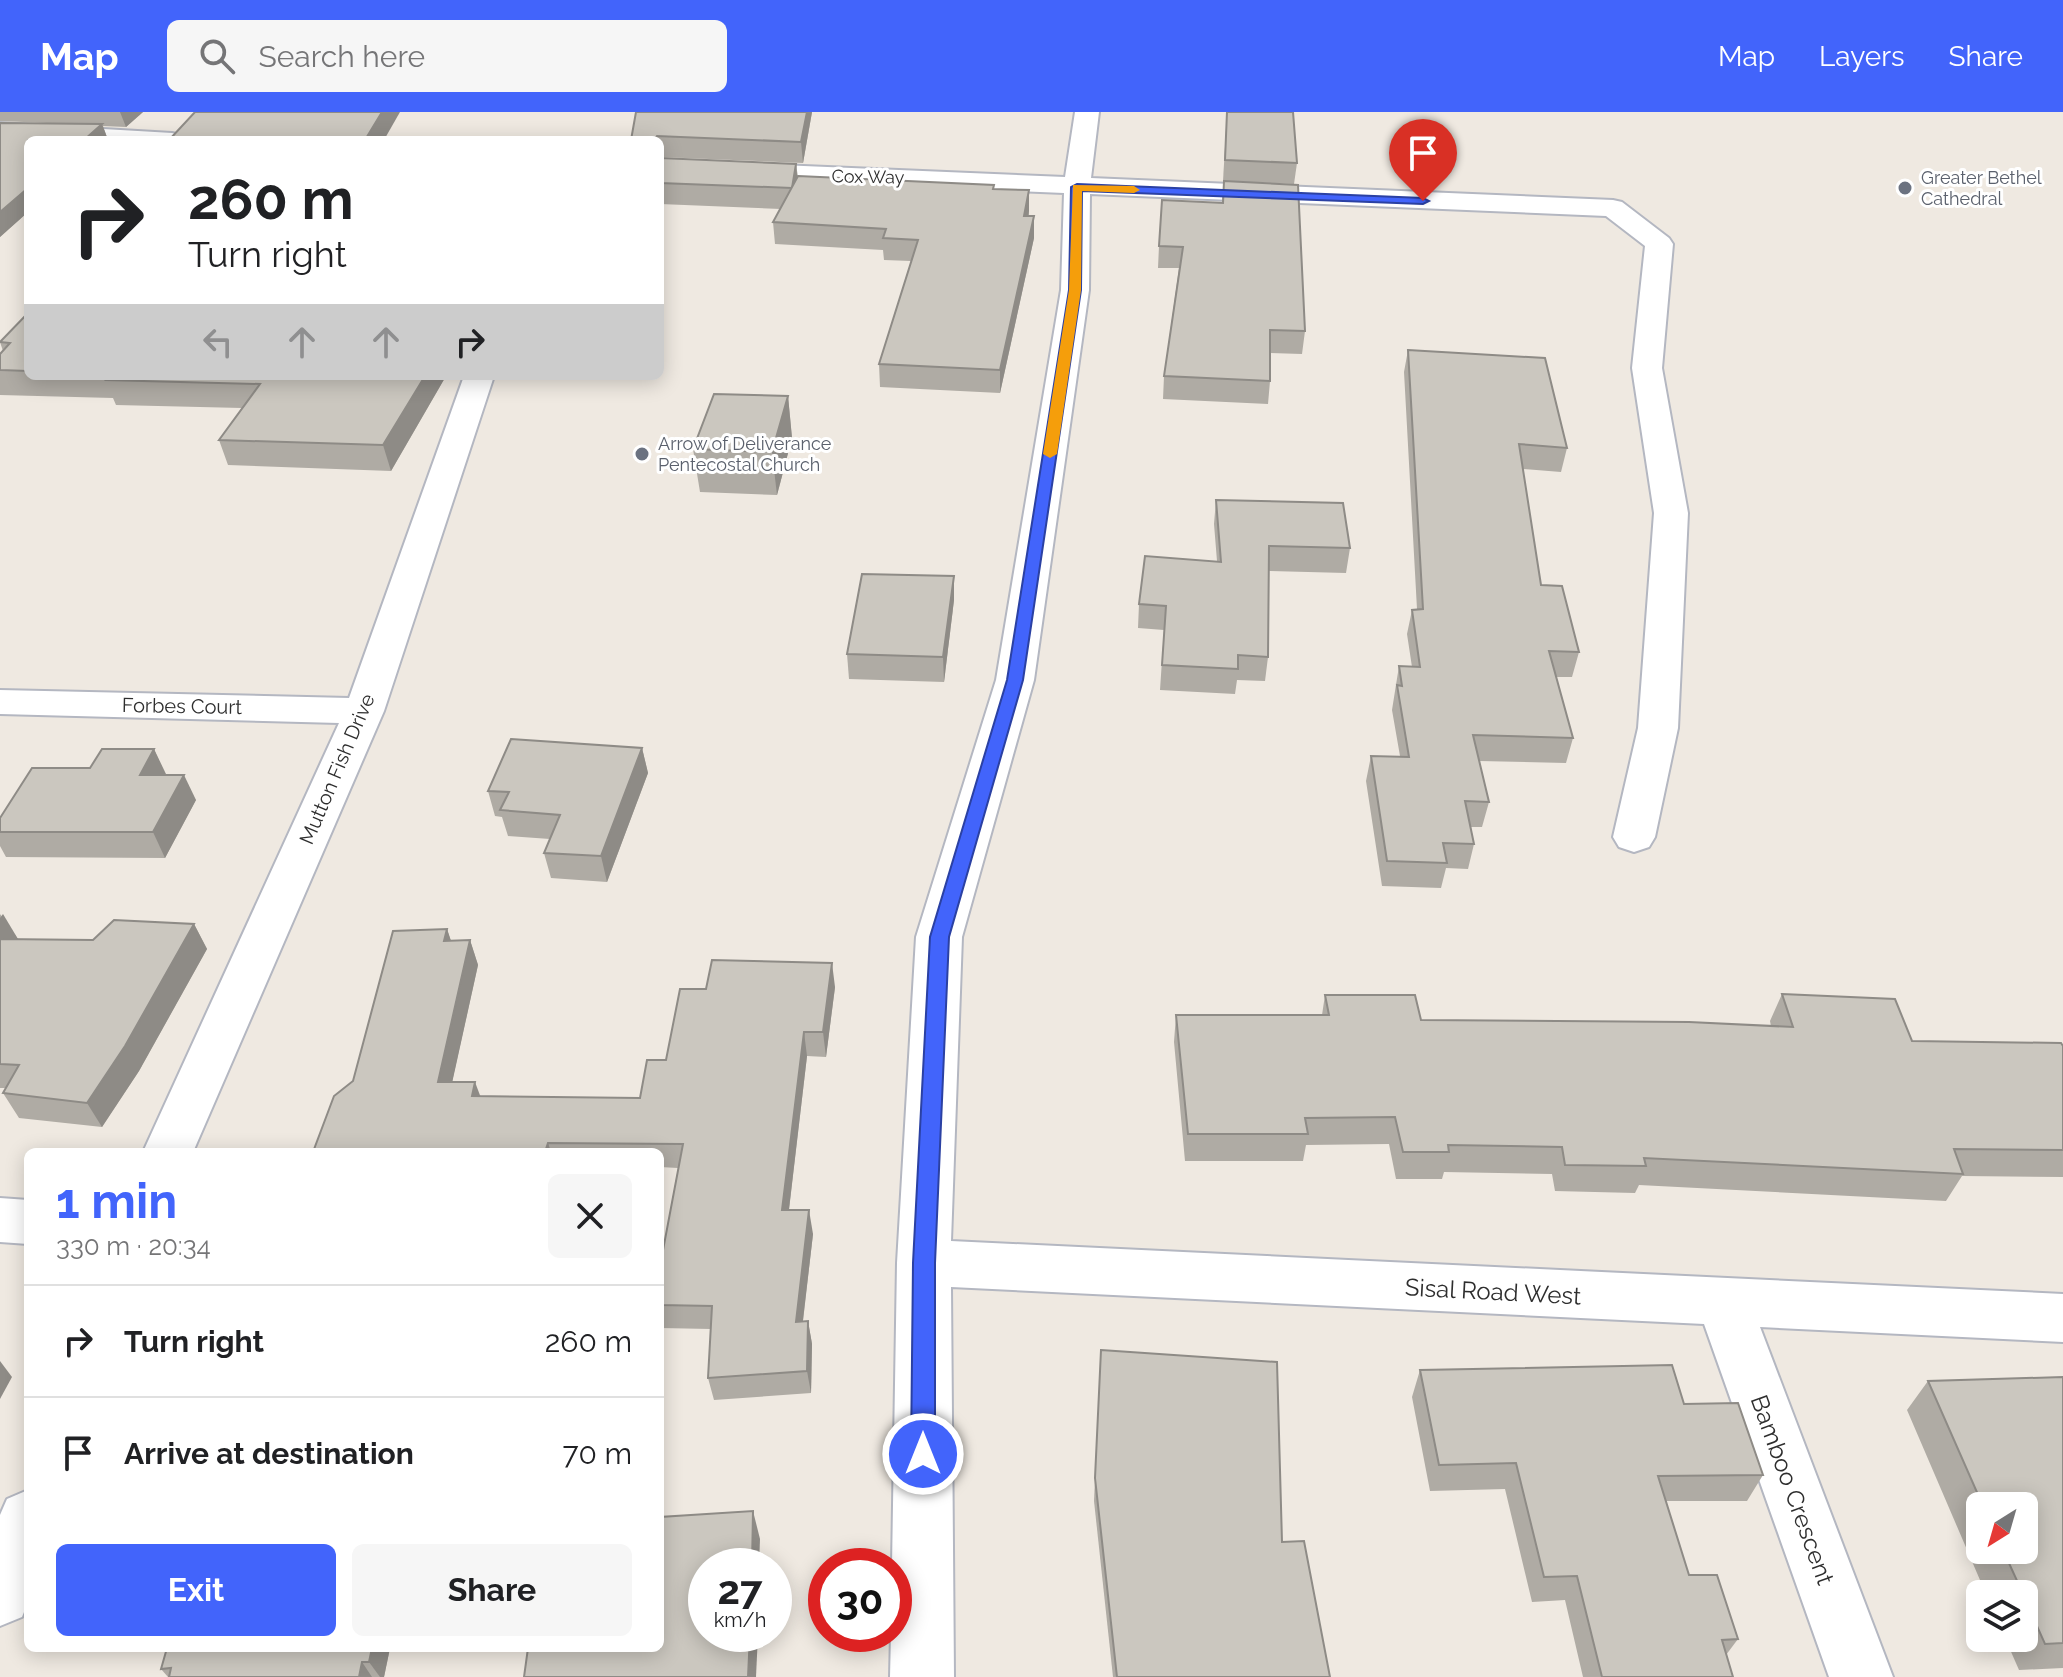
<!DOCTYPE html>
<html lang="en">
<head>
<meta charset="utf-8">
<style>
  :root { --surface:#fff; --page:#f6f6f6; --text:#202124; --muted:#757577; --line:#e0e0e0; --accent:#4264fb }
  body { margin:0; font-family:Raleway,sans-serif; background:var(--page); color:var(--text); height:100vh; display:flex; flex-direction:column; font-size:30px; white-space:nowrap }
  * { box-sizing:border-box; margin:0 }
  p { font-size:26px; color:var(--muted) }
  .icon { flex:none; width:44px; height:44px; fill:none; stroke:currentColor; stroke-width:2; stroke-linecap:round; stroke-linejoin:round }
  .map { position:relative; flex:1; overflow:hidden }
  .details { position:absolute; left:24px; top:1036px; width:640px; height:504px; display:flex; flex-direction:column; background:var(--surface); border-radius:12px; box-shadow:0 4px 20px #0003 }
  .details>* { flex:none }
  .hud { position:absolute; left:24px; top:24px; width:640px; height:244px; border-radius:12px; box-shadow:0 4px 20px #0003; background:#fff; color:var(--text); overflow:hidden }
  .needle { width:52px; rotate:217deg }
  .buttons { position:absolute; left:1966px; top:1380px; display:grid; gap:16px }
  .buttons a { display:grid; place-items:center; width:72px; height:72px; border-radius:12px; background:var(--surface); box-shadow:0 4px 20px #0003; font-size:40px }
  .speed { position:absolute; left:688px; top:1436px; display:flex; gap:16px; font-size:40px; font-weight:700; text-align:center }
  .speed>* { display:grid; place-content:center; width:104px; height:104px; border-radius:50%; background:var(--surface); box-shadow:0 4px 20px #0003; line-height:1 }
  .speed small { font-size:20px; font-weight:400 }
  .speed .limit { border:12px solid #d22; background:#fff; color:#111 }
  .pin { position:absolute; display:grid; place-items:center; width:68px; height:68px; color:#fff; margin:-82px -34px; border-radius:50% 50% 50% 0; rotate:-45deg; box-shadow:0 0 8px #0007 }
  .pin .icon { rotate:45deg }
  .me { position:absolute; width:88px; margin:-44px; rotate:0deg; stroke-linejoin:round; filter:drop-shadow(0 0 6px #0008) }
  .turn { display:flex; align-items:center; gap:28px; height:168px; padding:0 32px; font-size:36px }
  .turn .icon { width:104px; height:104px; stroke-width:2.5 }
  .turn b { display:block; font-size:56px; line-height:68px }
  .lanes { display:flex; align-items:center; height:76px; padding:0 32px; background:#0003; justify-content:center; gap:40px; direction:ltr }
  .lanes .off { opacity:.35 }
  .round { display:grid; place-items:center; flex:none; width:84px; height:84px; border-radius:12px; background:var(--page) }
  .summary { display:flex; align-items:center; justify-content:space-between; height:136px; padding:0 32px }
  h1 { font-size:48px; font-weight:700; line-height:60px; color:var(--accent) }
  .action { display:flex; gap:16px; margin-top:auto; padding:16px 32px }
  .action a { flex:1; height:92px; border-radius:12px; background:var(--accent); color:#fff; font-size:32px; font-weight:700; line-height:92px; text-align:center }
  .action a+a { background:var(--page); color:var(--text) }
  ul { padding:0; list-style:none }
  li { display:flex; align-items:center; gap:24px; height:112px; padding:0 32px; border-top:2px solid var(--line) }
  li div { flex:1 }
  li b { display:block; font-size:30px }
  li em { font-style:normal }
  header { display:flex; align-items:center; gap:48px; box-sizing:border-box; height:112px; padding:0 40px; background:var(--accent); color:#fff }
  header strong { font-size:38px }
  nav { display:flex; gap:44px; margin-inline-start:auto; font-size:28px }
  .search { width:560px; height:72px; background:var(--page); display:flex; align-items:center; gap:20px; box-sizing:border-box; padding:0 28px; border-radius:12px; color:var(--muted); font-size:30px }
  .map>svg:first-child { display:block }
</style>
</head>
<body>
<header>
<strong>Map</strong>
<div class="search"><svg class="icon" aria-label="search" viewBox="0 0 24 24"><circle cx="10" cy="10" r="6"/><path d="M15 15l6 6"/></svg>Search here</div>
<nav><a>Map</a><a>Layers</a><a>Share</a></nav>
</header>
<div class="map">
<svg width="2063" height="1565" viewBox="0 0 2063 1565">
  <rect width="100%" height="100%" fill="#efe9e1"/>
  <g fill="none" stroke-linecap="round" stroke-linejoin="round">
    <defs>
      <g id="minor">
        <polygon points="1075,0 1099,0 1091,66 1613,88 1622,90 1669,126 1673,132 1662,256 1688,401 1678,616 1655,725 1649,735 1634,740 1619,735 1613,725 1638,616 1654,401 1632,256 1645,134 1606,104 1090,82 1089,178 1034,568 962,825 951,1129 2063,1182 2063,1230 1760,1215 1893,1565 1829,1565 1704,1212 951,1175 954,1565 890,1565 891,1522 894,1522 892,1454 897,1151 916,825 996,568 1061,178 1064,81 660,64 660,48 1065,65"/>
        <polygon points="0,11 172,21 181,23 184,28 0,25"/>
        <polygon points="464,264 494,264 384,599 193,1040 143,1040 339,611 0,602 0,578 349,586"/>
        <polygon points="0,1086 28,1088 28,1132 0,1130"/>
        <polygon points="28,1378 28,1490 22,1505 0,1514 0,1403 7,1387"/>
      </g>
    </defs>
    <!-- minor casing -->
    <use href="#minor" stroke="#b4b7c1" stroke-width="4"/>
    <!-- minor -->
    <use href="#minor" fill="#fff" fill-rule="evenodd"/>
  </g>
  <!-- wall -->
  <g fill="#afaba4" fill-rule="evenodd">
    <polygon points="0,0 143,0 126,15 103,14 108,28 28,28 28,100 0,125 0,11 47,11 0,9"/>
    <polygon points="636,0 812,0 803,51 660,45 660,28 631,28"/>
    <polygon points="1227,0 1293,0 1297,51 1294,72 1223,69"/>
    <polygon points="660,46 796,52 798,65 994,73 994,77 1029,99 1029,104 1034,104 1034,126 1000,281 880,275 879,252 911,149 884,148 883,138 775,132 773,110 781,97 660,92"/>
    <polygon points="1224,69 1305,219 1302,242 1270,241 1270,269 1268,292 1163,287 1164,264 1179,156 1158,156 1159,134 1222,91"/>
    <polygon points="28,201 28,264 446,264 391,359 228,353 219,328 242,296 116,293 113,286 0,283 0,242 3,239 0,230"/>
    <polygon points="1408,238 1567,336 1561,360 1523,357 1541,473 1579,540 1572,565 1556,565 1573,626 1566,651 1479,649 1489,690 1482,715 1471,715 1474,732 1468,757 1446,756 1441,776 1382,774 1366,669 1371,644 1400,644 1392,598 1399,554 1412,555 1407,522 1412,498 1417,497 1404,260"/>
    <polygon points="788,284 792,326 777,383 700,380 693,337"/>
    <polygon points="1216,388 1350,436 1346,461 1268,459 1268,545 1265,569 1237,568 1235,582 1160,578 1164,518 1138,516 1139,492 1217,449 1214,412"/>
    <polygon points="954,464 954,488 944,570 849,567 847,542"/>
    <polygon points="642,636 648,661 607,770 551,766 544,741 550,727 508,724 502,705 495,704 488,679"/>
    <polygon points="154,637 165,663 196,688 165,746 6,745 0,734 0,706 90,656"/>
    <polygon points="0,802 18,827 93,828 194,812 207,837 139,959 102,1015 19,1006 3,981 6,976 0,976"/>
    <polygon points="447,817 451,829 470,828 478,853 452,970 481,984 640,986 666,948 835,875 826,945 807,944 789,1098 813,1122 803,1209 808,1209 812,1232 811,1281 714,1288 708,1266 711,1217 660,1216 660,1154 678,1056 660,1055 660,1040 313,1040 353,969"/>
    <polygon points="1782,882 1912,929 2063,934 2063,1065 1962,1064 1946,1089 1639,1073 1635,1081 1555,1079 1552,1062 1444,1060 1442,1067 1396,1067 1389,1032 1306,1033 1303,1049 1185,1049 1174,930 1176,903 1322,903 1325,883 1421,908 1771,914 1770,909"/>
    <polygon points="1101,1238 1282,1430 1330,1565 1113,1565 1094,1389"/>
    <polygon points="1420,1258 1684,1292 1763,1363 1747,1389 1666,1389 1689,1463 1738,1527 1726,1543 1733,1565 1583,1565 1565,1488 1532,1490 1505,1377 1430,1379 1412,1285"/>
    <path d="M 2063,1265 L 2063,1556 L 2019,1558 L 2005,1526 L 2024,1526 L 2024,1482 L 1986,1482 L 1907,1298 L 1928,1269 ZM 1980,1394 L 2024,1394 L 2024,1438 L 1980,1438 Z"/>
    <polygon points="390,1536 384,1565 168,1565 161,1557"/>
  </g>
  <!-- shaded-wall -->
  <g fill="#8e8b86">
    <polygon points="120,0 143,0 126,15"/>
    <polygon points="382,0 400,0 384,28 365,28"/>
    <polygon points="807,0 812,0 803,51 801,30"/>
    <polygon points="102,12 108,28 84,28"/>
    <polygon points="796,52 798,73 792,76"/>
    <polygon points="28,76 28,100 0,125 0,100"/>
    <polygon points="1029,78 1029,99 1024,125 1024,104"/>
    <polygon points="1034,104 1034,126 1000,281 1000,258"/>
    <polygon points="425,264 446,264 391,359 383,333"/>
    <polygon points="788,284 792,326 777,383 772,340"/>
    <polygon points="954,464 954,488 944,570 943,545"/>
    <polygon points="642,636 648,661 607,770 601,744"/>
    <polygon points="154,637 166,662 152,688 140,663"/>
    <polygon points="184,663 196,688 165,746 153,720"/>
    <polygon points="3,802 18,827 0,847 0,806"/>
    <polygon points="194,812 207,837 139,959 102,1015 87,991"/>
    <polygon points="447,817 455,841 444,829"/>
    <polygon points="470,828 478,853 447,994 438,970"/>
    <polygon points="832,851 835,875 826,945 823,920"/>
    <polygon points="804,920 807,944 786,1122 782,1098"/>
    <polygon points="475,970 484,994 472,984"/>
    <polygon points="548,1031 551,1040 545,1040"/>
    <polygon points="809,1098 813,1122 800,1233 796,1210"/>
    <polygon points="808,1209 812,1232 811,1281 807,1259"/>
    <polygon points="0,1249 12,1265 0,1287"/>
    <polygon points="753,1399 760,1427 759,1454 752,1454"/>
    <polygon points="750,1522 758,1522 756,1565 748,1565"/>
    <polygon points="372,1536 390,1536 384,1565 380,1565 369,1550"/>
    <polygon points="362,1550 372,1565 359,1565"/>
  </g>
  <!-- building -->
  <g fill="#cbc7bf" stroke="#8e8b86" stroke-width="2">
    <polygon points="195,0 382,0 365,28 169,28"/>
    <polygon points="636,0 807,0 801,30 657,24 654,28 631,28"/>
    <polygon points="1227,0 1293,0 1297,51 1225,48"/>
    <polygon points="0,11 102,12 84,28 28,28 28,76 0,100"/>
    <polygon points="660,46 796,52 792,76 660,71"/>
    <polygon points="798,64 994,73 993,77 1029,78 1024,104 1034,104 1000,258 879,252 918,128 883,126 886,117 773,110"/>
    <polygon points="1224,69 1298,73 1305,219 1270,218 1270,269 1164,264 1183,135 1159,134 1162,88 1223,91"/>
    <polygon points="28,201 28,259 0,258 0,242 10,231 0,230"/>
    <polygon points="1408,238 1545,246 1567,336 1519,332 1541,473 1562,474 1579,540 1549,539 1573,626 1473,623 1489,690 1465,689 1474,732 1443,731 1447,751 1387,749 1371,644 1409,645 1397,573 1402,574 1399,554 1420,555 1412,498 1423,497"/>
    <polygon points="109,264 425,264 383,333 219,328 260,272 106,268"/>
    <polygon points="714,282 788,284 772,340 693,337"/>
    <polygon points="1216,388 1343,391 1350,436 1269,434 1268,545 1238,543 1238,557 1162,553 1166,494 1139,492 1145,444 1221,450"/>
    <polygon points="862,462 954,464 943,545 847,542"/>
    <polygon points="511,627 642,636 601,744 544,741 560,703 500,698 509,680 488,679"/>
    <polygon points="102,637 154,637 140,663 184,663 153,720 0,720 0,706 32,656 90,656"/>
    <polygon points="114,808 194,812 125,934 87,991 3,981 19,953 0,952 0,827 93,828"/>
    <polygon points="447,817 444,829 470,828 438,970 475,970 472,984 640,986 647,948 666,948 680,877 706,877 712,848 832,851 823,920 804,920 782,1098 809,1098 796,1210 808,1209 807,1259 708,1266 712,1194 660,1193 660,1154 683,1032 548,1031 545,1040 313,1040 334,984 353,969 393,819"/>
    <polygon points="1782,882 1895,887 1912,929 2061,931 2063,934 2063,1038 1954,1037 1963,1062 1644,1046 1646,1054 1565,1053 1562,1035 1448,1033 1449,1040 1403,1040 1395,1005 1305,1006 1308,1022 1188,1022 1176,903 1329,903 1325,883 1415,883 1421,908 1689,910 1793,915"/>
    <polygon points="1101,1238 1277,1250 1282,1430 1304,1429 1330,1565 1117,1565 1095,1366"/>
    <polygon points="1672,1253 1684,1292 1738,1291 1763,1363 1658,1364 1689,1463 1717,1463 1738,1527 1722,1528 1733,1565 1602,1565 1577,1464 1544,1465 1516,1351 1439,1353 1420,1258"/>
    <polygon points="2063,1265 2063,1531 2045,1532 2024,1485 2024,1482 2023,1482 2003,1438 2024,1438 2024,1394 1983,1394 1928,1269"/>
    <polygon points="753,1399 752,1454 706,1454 706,1522 750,1522 748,1565 524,1565 528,1536 660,1536 660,1405"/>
    <polygon points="167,1536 372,1536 369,1550 362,1550 359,1565 169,1565 171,1556 161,1557"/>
  </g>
  <!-- route -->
  <polygon fill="#4264fb" stroke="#2b41a3" stroke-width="2" points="1077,72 1423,86 1429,89 1423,92 1082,79 1081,178 1023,568 949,825 935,1151 935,1342 932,1350 923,1353 914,1350 911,1342 913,1151 930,825 1007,568 1069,178 1071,75"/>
  <!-- slow -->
  <polygon fill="#f59e0b" points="1073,73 1134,74 1140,78 1134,81 1082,79 1081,178 1057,342 1050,346 1043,342 1069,178"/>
  <!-- markers -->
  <g fill="#6b7280" stroke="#fff" stroke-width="3">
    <circle cx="1905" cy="76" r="8"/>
    <circle cx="642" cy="342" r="8"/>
  </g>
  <g text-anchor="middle" stroke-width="6" stroke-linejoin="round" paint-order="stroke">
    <!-- far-street labels -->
    <g font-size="18" fill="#2e2e2e" stroke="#fff">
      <text transform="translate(868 65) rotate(1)" y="6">Cox Way</text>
    </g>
    <!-- far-worship labels -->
    <g font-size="18" fill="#5b616d" stroke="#fff" text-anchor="start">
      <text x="1921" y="72">Greater Bethel<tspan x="1921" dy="21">Cathedral</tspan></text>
      <text x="658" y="338">Arrow of Deliverance<tspan x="658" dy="21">Pentecostal Church</tspan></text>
    </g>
    <!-- street labels -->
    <g font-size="20" fill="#2e2e2e" stroke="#fff">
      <text transform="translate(182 594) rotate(1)" y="7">Forbes Court</text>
      <text transform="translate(337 657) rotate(-67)" y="7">Mutton Fish Drive</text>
    </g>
    <!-- near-street labels -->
    <g font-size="24" fill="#2e2e2e" stroke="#fff">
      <text transform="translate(1493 1180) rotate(3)" y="8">Sisal Road West</text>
      <text transform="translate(1792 1378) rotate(70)" y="8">Bamboo Crescent</text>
    </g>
  </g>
</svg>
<div class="buttons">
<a><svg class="needle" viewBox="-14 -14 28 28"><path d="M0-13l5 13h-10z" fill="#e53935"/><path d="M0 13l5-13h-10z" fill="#757577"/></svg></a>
<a><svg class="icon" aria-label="layers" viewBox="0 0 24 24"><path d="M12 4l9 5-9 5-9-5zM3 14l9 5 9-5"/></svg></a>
</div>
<div class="speed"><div>27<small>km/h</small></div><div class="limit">30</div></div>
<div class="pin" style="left:1423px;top:89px;background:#d93025"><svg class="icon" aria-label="arrive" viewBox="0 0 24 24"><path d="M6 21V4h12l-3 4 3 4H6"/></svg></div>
<svg class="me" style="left:923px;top:1342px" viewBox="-20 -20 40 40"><circle r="17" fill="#4264fb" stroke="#fff" stroke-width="3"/><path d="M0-11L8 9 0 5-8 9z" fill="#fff"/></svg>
<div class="hud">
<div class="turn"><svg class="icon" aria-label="right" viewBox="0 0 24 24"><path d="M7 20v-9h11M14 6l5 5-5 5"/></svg><div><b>260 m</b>Turn right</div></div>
<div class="lanes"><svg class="icon off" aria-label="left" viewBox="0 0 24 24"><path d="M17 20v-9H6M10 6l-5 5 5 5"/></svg><svg class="icon off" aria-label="ahead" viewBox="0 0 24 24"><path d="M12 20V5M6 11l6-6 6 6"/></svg><svg class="icon off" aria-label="ahead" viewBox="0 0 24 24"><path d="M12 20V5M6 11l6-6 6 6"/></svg><svg class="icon" aria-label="right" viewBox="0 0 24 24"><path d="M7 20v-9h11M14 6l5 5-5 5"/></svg></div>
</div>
<section class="details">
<div class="summary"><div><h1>1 min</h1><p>330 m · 20:34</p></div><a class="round"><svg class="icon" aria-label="close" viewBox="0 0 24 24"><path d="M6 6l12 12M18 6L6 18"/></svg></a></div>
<ul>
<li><svg class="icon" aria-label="right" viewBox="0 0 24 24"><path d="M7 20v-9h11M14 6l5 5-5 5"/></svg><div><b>Turn right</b></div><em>260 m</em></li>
<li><svg class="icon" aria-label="arrive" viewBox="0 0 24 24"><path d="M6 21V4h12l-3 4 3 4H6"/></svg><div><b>Arrive at destination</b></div><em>70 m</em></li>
</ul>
<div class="action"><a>Exit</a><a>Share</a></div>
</section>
</div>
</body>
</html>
